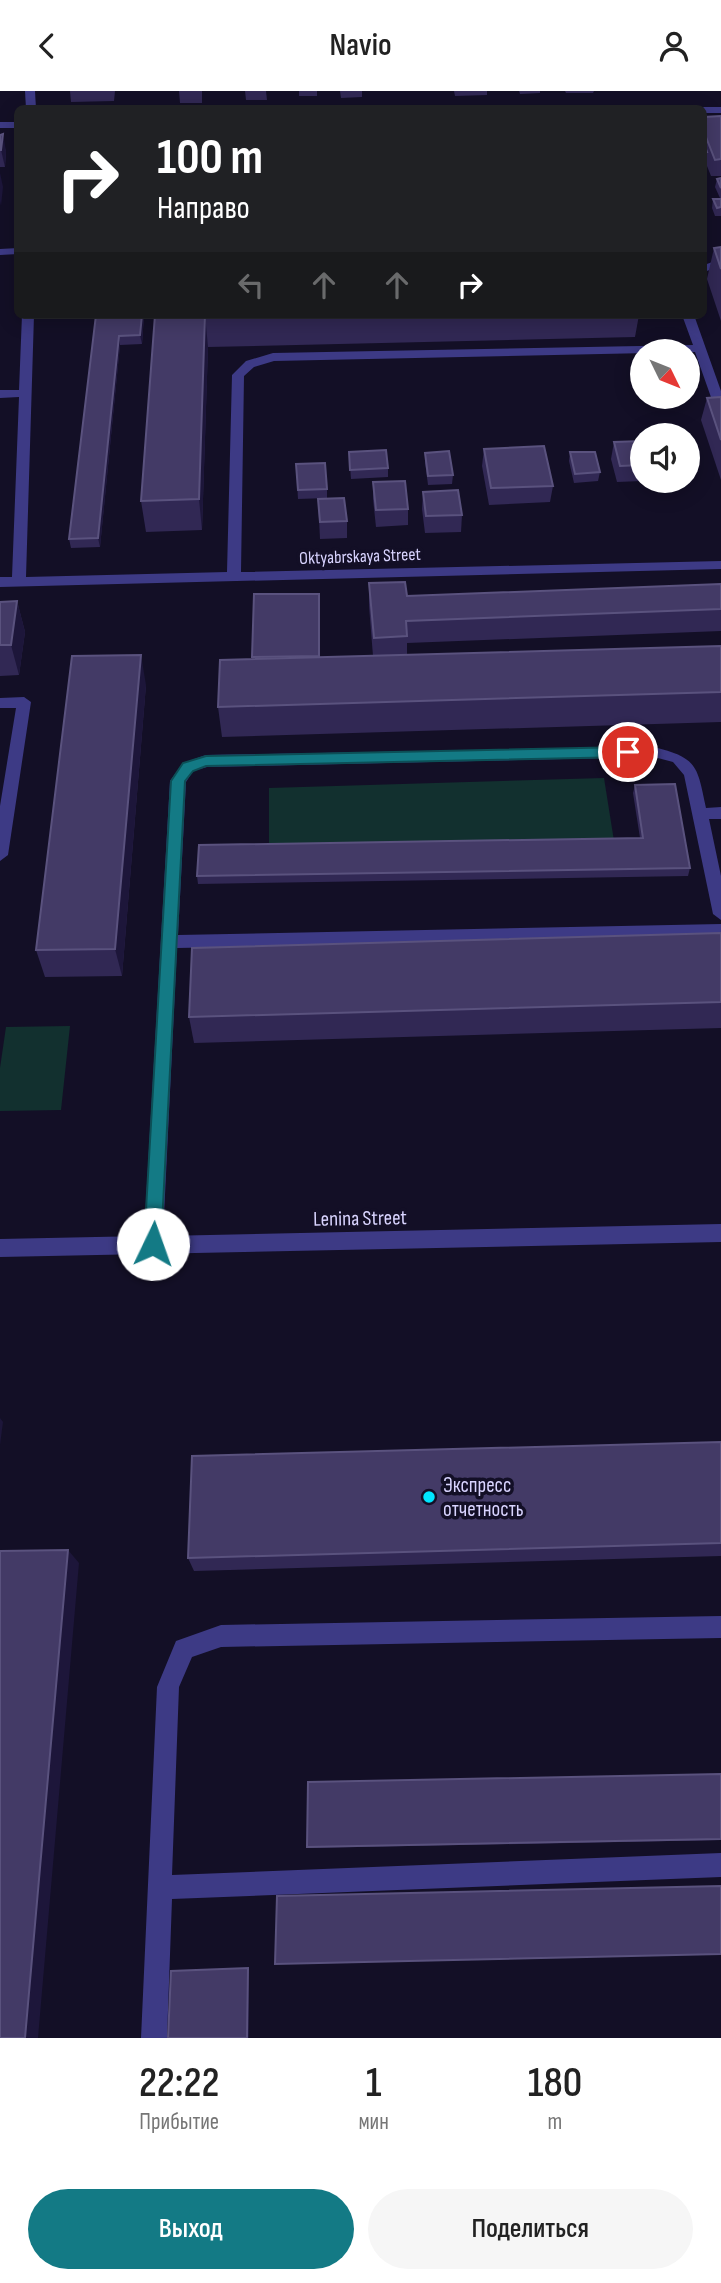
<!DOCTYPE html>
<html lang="ru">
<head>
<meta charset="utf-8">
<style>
  :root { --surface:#fff; --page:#f6f6f6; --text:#222; --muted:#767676; --accent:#137a85 }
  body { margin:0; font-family:"Sofia Sans Condensed",sans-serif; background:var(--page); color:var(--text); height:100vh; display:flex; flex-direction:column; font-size:26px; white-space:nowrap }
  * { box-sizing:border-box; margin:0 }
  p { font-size:23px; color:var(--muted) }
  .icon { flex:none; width:38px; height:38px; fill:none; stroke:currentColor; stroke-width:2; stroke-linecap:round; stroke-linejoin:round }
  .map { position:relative; height:1947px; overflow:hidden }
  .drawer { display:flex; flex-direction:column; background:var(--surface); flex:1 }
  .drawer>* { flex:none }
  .banner { position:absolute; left:14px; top:14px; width:693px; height:214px; border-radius:10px; box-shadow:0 4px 18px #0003; background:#202124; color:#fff; overflow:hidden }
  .needle { width:46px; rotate:133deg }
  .fabs { position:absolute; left:630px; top:248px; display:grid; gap:14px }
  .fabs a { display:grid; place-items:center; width:70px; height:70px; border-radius:50%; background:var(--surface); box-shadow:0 4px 18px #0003; font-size:35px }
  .pin { position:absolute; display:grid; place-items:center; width:60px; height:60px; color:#fff; margin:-30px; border:4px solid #fff; border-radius:50%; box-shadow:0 2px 7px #0007 }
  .me { position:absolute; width:77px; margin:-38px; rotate:3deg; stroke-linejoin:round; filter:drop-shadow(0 0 5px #0008) }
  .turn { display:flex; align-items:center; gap:24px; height:147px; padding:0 28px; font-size:32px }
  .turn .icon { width:91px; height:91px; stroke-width:2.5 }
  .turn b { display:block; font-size:49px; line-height:60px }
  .lanes { display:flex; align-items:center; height:66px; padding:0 28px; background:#0003; justify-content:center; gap:35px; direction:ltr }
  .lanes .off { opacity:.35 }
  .eta { display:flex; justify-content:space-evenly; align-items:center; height:119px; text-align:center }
  .eta b { font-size:42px; font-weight:600; line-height:49px }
  .action { display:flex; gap:14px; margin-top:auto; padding:14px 28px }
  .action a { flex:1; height:80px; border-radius:42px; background:var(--accent); color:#fff; font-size:28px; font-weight:600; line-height:80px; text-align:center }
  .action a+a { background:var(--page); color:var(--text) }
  header { display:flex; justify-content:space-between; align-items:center; height:91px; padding:0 28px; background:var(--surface); font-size:32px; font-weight:600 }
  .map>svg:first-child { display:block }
</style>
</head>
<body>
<header><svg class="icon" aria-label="back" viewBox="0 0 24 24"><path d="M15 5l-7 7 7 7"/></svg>Navio<svg class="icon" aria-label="person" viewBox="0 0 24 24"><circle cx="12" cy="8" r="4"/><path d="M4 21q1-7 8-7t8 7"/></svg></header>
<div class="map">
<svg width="721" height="1947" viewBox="0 0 721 1947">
  <rect width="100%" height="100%" fill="#130f26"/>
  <!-- green -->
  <g fill="#12302f">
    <polygon points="604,687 614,750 269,760 269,697"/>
    <polygon points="70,935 61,1019 0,1020 0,977 6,936"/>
  </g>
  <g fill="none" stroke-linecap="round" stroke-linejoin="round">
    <!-- minor -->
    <g fill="#3d3a85" fill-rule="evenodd">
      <polygon points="25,0 35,0 36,18 26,18"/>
      <polygon points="704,16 721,16 721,22 704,22 704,18 700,18"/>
      <rect x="0" y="31" width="18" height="6"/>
      <polygon points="18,157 18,163 0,164 0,158"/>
      <polygon points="721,168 721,175 704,181 704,174"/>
      <polygon points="22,224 34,224 26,486 227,481 232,284 246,270 273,262 693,254 682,224 694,224 721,300 721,312 712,309 695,261 274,270 254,276 244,285 241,481 721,470 721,478 0,496 0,486 12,486 19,306 0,307 0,299 19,299"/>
      <polygon points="24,606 31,611 8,764 0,770 0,715 16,617 0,617 0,607"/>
      <path d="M 654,656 C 698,667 697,675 706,717 L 721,716 L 721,728 L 709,728 L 721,785 L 721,829 L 713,823 L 684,684 L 673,671 L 654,666 L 207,676 L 193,680 L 186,691 L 178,844 L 721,833 L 721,847 L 177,857 L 163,1145 L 721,1133 L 721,1151 L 0,1166 L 0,1148 L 144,1145 L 170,690 L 183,672 L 206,664 Z"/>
      <polygon points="721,1525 721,1547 221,1556 192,1566 179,1596 172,1784 721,1762 721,1786 172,1808 167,1947 141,1947 157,1596 176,1550 221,1534"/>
    </g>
  </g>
  <!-- wall -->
  <g fill="#312854">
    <polygon points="70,0 115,0 114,10 71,11"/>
    <polygon points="179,0 202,0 202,12 180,12"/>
    <polygon points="245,0 266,0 267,9 246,9"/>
    <rect x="299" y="0" width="18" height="5"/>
    <polygon points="340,0 362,0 362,6 341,7"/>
    <polygon points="454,0 487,0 487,4 455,5"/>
    <polygon points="519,0 540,0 540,2 520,3"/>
    <polygon points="565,0 594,0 593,2 566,2"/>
    <polygon points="721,25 721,85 711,85 705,70 704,77 704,26"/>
    <polygon points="0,44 6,60 5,76 0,76"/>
    <polygon points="721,87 721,107 720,107 715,96 717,88"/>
    <polygon points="713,108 721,108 721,125 715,125 712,117"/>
    <polygon points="721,156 721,230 707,188 714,157"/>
    <polygon points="96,224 144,224 142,253 120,254 100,456 71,457 69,448"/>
    <polygon points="155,224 639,224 635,246 208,256 202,439 146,441 141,410"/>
    <polygon points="721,306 721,389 701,329 707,307"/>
    <polygon points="642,350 642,390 617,391 611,368 614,351"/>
    <polygon points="484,358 553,395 550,411 489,414 482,375"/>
    <polygon points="349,361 388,377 388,386 351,388"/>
    <polygon points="570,361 600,381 598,390 574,392 569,370"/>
    <polygon points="425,362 453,384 452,393 428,394 425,371"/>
    <polygon points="296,373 327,398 327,407 298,408"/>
    <polygon points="373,391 408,418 408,434 376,436 373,408"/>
    <polygon points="423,401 462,424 461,441 425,442 422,418"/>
    <polygon points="318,408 347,430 347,447 320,448"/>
    <polygon points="369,492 407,505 721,493 721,540 407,552 407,564 721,555 721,631 222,646 218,616 252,568 254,503 319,503 320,567 373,565 369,515"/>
    <polygon points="17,510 25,541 19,584 0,585 0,511"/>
    <polygon points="146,594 122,885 45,886 36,859"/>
    <polygon points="635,694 690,777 688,785 198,793 197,785 640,747 633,702"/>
    <polygon points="721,842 721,937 194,952 189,926"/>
    <polygon points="721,1351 721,1465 194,1480 188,1467"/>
    <polygon points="721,1683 721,1749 308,1757 307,1756"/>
  </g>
  <!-- shaded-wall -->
  <g fill="#1d163a">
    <polygon points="3,43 6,60 5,76 1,59"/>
    <polygon points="0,82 3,96 1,115 0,110"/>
    <polygon points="142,224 144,224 142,253 140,244"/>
    <polygon points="205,224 208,256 202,439 199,408"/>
    <polygon points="119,245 120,254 100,456 98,447"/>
    <polygon points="17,510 25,541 19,584 11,554"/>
    <polygon points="141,564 146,594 122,885 115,858"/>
    <polygon points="0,1327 3,1331 0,1354"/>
    <polygon points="68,1459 79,1472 38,1947 25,1947"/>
    <polygon points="248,1877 249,1877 249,1947 247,1947"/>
  </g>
  <!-- building -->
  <g fill="#433a66" stroke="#5a527e" stroke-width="2">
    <polygon points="721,25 721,68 715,69 704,41 704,26"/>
    <polygon points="3,43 1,59 0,59 0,44"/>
    <polygon points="704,52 707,61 704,61"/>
    <polygon points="721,87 721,97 717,88"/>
    <polygon points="713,108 721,108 721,116 717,117"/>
    <polygon points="721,156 721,178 714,157"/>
    <polygon points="96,224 142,224 140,244 119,245 98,447 69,448"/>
    <polygon points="155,224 226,224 205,224 199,408 141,410"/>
    <polygon points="721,306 721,349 707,307"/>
    <polygon points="642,350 642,374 620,375 614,351"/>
    <polygon points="544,355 553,395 491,397 484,358"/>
    <polygon points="386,359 388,377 350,379 349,361"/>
    <polygon points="449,360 453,384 428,385 425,362"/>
    <polygon points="570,361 595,361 600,381 575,383"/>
    <polygon points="325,372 327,398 298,399 296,373"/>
    <polygon points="405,390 408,418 376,419 373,391"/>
    <polygon points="458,399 462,424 426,425 423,401"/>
    <polygon points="344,407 347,430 320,431 318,408"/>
    <polygon points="405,491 407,505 721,493 721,518 406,530 407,545 374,547 369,492"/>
    <polygon points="254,503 319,503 319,565 252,566"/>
    <polygon points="17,510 11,554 0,554 0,511"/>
    <polygon points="721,555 721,601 218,616 220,569"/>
    <polygon points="141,564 115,858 36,859 72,565"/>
    <polygon points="675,693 690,777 197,785 199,754 643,747 635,694"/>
    <polygon points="721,842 721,911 189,926 192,857"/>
    <polygon points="721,1351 721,1452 188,1467 192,1365"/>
    <polygon points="68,1459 25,1947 0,1947 0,1460"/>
    <polygon points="721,1683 721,1748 307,1756 308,1691"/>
    <polygon points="721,1795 721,1863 275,1873 277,1805"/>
    <polygon points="248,1877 247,1947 168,1947 171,1880"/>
  </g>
  <!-- route -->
  <polygon fill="#137a85" stroke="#0c4f56" stroke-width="2" points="628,656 635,661 628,666 206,675 193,680 185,690 161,1153 159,1159 147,1159 144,1153 171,690 183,672 206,665"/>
  <!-- markers -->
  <circle fill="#00e5ff" stroke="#130f26" stroke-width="2.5" cx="429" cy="1406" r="7"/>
  <g text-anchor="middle" stroke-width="7" stroke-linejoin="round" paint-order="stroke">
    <!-- far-street labels -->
    <g font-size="18" fill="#d9d4ff" stroke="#130f26">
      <text transform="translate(360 465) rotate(-2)" y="6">Oktyabrskaya Street</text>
    </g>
    <!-- street labels -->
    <g font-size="21" fill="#d9d4ff" stroke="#130f26">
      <text transform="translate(360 1127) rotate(-1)" y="7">Lenina Street</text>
    </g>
    <!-- poi labels -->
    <g font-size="21" fill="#d9d4ff" stroke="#130f26" text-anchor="start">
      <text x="443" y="1401">Экспресс<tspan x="443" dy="24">отчетность</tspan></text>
    </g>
  </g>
</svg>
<div class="fabs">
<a><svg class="needle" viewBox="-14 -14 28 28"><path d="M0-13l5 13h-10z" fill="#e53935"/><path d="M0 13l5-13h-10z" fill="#767676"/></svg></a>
<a><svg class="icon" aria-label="sound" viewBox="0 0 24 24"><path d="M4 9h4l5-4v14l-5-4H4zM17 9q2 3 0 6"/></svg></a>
</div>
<div class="pin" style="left:628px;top:661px;background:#d93025"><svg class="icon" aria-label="arrive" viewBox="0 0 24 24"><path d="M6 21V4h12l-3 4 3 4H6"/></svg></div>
<svg class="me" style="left:153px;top:1153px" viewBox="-20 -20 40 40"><circle r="19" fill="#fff"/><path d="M0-13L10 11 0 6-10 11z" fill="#137a85"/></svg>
<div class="banner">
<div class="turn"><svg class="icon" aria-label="right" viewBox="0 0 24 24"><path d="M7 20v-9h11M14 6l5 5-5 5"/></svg><div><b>100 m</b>Направо</div></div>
<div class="lanes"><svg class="icon off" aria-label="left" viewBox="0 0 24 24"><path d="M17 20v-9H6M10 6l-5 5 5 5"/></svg><svg class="icon off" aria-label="ahead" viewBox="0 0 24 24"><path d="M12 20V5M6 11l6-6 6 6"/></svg><svg class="icon off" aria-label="ahead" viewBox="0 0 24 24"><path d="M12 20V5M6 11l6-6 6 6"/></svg><svg class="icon" aria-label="right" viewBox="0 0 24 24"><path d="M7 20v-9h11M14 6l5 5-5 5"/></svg></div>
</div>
</div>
<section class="drawer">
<div class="eta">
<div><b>22:22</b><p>Прибытие</p></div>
<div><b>1</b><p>мин</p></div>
<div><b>180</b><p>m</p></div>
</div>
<div class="action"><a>Выход</a><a>Поделиться</a></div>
</section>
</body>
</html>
